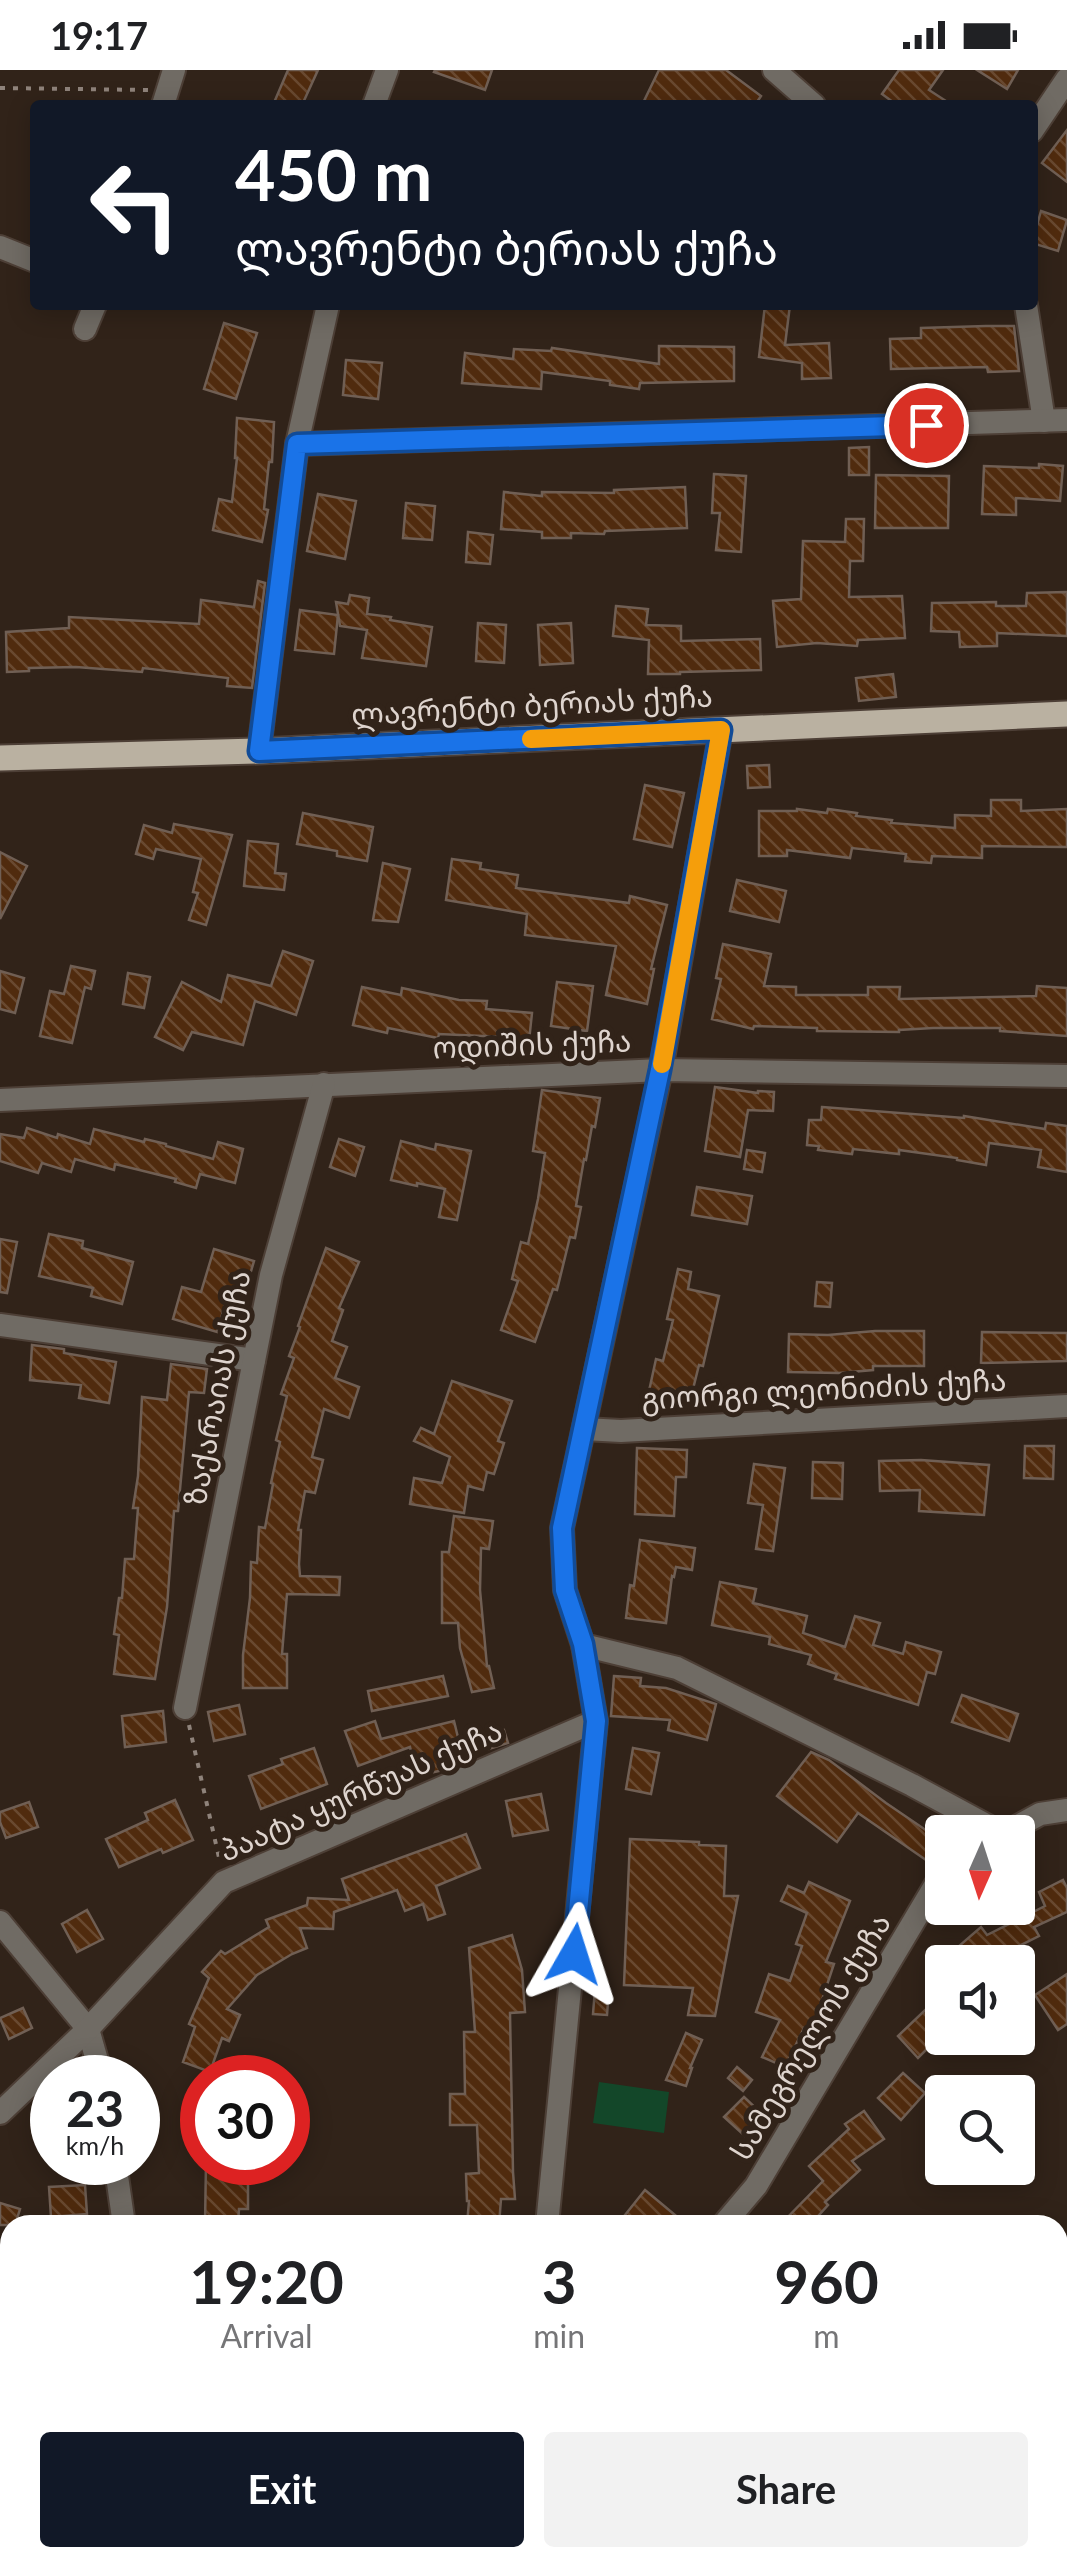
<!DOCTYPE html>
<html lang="en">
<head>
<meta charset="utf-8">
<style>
  :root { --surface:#fff; --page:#f2f2f2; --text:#202124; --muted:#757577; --accent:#111827 }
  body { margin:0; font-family:Lato,"Noto Sans Georgian",sans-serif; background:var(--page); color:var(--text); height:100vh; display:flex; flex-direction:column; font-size:38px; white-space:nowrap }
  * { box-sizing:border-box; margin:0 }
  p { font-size:32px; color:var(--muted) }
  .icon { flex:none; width:55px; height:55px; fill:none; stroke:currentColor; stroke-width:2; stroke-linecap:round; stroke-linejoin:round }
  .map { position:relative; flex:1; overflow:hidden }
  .drawer { position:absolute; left:0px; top:2145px; width:1068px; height:352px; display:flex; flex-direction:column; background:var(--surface); border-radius:30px 30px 0 0; box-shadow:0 5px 25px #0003 }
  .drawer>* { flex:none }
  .banner { position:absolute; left:30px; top:30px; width:1008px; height:210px; border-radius:10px; box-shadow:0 5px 25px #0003; background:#111827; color:#fff; overflow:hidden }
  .needle { width:65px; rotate:183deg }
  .buttons { position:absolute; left:925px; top:1745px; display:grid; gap:20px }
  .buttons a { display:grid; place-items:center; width:110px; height:110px; border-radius:10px; background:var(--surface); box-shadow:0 5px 25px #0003; font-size:50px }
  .speed { position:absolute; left:30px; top:1985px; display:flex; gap:20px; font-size:50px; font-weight:700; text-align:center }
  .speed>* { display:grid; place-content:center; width:130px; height:130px; border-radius:50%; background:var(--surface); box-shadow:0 5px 25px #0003; line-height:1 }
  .speed small { font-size:25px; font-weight:400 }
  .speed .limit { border:15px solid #d22; background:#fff; color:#111 }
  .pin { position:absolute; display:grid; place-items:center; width:85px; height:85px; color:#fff; margin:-42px; border:5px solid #fff; border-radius:50%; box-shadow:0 2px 10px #0007 }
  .me { position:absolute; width:110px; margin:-55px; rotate:6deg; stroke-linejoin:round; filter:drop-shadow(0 0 8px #0008) }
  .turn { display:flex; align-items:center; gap:35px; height:210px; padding:0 40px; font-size:45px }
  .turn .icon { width:130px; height:130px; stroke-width:2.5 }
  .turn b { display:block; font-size:70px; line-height:85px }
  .eta { display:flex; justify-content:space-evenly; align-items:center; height:170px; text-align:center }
  .eta b { font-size:60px; font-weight:700; line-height:70px }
  .cta { display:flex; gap:20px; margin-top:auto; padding:20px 40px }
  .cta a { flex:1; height:115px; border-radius:10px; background:var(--accent); color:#fff; font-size:40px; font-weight:700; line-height:115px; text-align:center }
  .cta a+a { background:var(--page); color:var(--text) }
  .status { display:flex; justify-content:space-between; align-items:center; height:70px; padding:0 50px; background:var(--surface); direction:ltr }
  .status svg { height:28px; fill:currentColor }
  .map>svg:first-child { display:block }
</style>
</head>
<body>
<div class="status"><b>19:17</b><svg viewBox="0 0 49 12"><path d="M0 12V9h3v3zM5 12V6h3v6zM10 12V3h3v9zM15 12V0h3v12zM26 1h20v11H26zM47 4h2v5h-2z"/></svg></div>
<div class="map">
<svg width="1067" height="2497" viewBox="0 0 1067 2497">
  <defs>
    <pattern id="building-back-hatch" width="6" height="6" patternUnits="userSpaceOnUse" patternTransform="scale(2.5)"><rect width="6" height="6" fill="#502b0e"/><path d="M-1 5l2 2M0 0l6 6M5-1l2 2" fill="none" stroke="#694930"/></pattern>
  </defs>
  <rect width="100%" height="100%" fill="#312319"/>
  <!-- park -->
  <polygon fill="#134729" points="599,2012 669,2022 664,2063 593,2053"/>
  <!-- building -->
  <g fill="url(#building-back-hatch)" stroke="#705f54" stroke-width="2.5">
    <polygon points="288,0 318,0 302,35 273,35"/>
    <polygon points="435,0 492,0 485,20 434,2"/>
    <polygon points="659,0 726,0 761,26 755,35 652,35 644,31"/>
    <polygon points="899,0 943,0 929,20 952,35 897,35 882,24"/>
    <polygon points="977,0 1018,0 1007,19"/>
    <polygon points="1067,60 1067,112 1042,93"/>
    <polygon points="1041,141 1067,150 1058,181 1032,173"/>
    <polygon points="765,235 790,235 785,275 829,273 831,308 802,309 802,293 759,287"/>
    <polygon points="224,253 257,263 236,329 204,319"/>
    <polygon points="986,256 1014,256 1019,301 988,302 987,297 891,299 890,269 921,268 921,258"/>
    <polygon points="659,276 734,277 734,311 640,313 639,319 610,315 610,311 542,302 541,319 462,313 465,283 513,289 514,279 551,281 552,278 659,294"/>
    <polygon points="346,290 382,293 378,329 343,325"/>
    <polygon points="237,348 274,352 272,392 269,392 264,439 268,440 262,472 213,460 219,429 232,432 237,388 235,388"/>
    <polygon points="869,377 869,405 849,405 849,378"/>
    <polygon points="1039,394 1063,396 1060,431 1016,428 1016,445 982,444 984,396 1039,398"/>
    <polygon points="714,404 746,406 741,482 716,480 720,443 712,443"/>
    <polygon points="876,405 949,406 948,458 875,458"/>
    <polygon points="685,417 687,458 605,461 604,464 571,463 571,468 542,468 542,462 501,459 504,422 542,426 542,422 614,423 614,420"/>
    <polygon points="318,424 356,431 345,489 307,481"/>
    <polygon points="406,433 435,436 432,470 403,468"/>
    <polygon points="846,449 864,449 863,491 850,491 849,527 902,526 905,568 858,570 857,576 817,573 777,577 773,531 801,529 803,471 845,472"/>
    <polygon points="468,462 493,465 490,494 466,492"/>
    <polygon points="258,511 265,513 252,618 227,616 228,608 143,598 142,602 76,597 29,598 29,601 7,602 6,562 69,558 69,547 199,554 201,530 254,537"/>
    <polygon points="1067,522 1067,566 997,563 997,576 960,577 959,562 931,561 932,533 996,532 996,536 1026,536 1027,523"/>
    <polygon points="350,525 369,528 367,544 391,547 390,550 432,557 426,596 362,588 367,560 340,556 336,532 348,534"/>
    <polygon points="616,536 648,539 646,555 681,556 681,571 760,569 761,600 680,602 680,604 648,604 649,570 613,566"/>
    <polygon points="300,540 338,545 334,584 295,580"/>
    <polygon points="478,553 506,555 504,593 476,591"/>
    <polygon points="571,553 573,593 540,595 538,555"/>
    <polygon points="893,604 896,627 859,631 856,608"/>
    <polygon points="769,695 770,717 748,718 747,696"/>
    <polygon points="645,715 684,723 672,777 634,769"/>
    <polygon points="991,730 1021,730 1021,741 1067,739 1067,777 982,776 982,788 932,786 931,793 905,791 906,784 852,778 850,788 787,780 787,786 759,786 759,741 797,741 797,739 827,743 828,739 857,743 856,746 892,750 891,753 955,758 955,745 991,746"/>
    <polygon points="303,743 373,757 367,791 337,786 337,781 297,774"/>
    <polygon points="174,754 232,765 206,855 189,850 198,823 193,822 201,789 156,779 153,789 136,784 144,755 172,763"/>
    <polygon points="248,771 278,774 275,803 286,804 284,820 244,816"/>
    <polygon points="0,782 27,796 0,849"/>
    <polygon points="452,789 481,793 480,799 518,805 516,818 629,833 630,826 667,835 651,899 654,899 647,934 606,925 616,876 525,865 527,844 446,830"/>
    <polygon points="383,793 410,799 398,852 373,850"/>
    <polygon points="737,810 786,821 779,852 730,841"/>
    <polygon points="723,874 771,884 764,916 796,917 796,925 868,925 868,917 900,917 899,929 1036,926 1037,916 1067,918 1067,966 1000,961 1000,958 933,958 899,960 899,962 817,961 817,958 754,956 753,959 712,949 721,909 716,908"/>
    <polygon points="283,881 313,891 296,945 255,931 243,975 192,962 183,980 155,967 182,912 221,932 228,905 271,916"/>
    <polygon points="71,896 95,901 91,919 85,917 72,973 40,966 50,921 64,924"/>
    <polygon points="0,901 24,908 15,943 0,939"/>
    <polygon points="128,903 150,907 144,938 123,934"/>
    <polygon points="557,912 593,916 587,961 551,956"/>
    <polygon points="362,917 401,925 402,918 459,930 487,931 486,939 532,943 529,971 505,969 505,967 439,964 438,968 388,958 387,963 353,955"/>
    <polygon points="715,1017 758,1023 758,1021 774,1022 773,1041 748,1040 740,1087 705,1081"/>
    <polygon points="542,1020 600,1028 595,1057 592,1056 586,1090 584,1089 576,1136 581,1137 575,1168 570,1167 557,1220 553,1219 535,1272 501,1260 518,1211 512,1209 521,1172 528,1174 538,1129 545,1083 533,1081"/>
    <polygon points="822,1037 964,1048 964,1046 1045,1059 1046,1053 1067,1056 1067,1102 1038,1097 1041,1080 989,1073 986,1095 957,1090 957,1088 899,1080 899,1084 853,1079 852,1084 818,1080 819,1076 807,1075 809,1050 821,1050"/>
    <polygon points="27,1058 57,1068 58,1064 90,1074 94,1059 144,1072 145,1069 166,1074 166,1076 213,1089 218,1072 243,1079 235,1113 200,1104 196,1118 175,1112 176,1109 115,1094 114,1100 75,1089 71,1102 42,1093 38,1103 0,1091 0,1064 24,1068"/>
    <polygon points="339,1069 364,1077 355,1106 330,1097"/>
    <polygon points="401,1071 435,1080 436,1074 471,1081 457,1150 439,1147 445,1119 417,1113 417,1116 391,1110"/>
    <polygon points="747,1080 765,1083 762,1102 744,1099"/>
    <polygon points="697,1117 752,1126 747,1154 692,1145"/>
    <polygon points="49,1164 83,1171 82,1178 133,1192 122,1234 91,1226 93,1218 39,1206"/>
    <polygon points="0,1169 17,1172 7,1223 0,1222"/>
    <polygon points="326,1178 359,1192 339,1238 343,1240 332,1271 347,1277 335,1308 359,1317 349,1348 324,1339 312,1387 323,1390 315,1423 305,1421 298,1460 301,1460 299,1494 300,1506 340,1507 339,1525 287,1524 282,1584 287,1584 287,1618 243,1618 243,1585 250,1528 251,1492 257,1493 259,1457 265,1458 273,1414 271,1413 280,1372 276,1370 287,1326 281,1324 294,1288 289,1286 300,1257 298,1256"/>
    <polygon points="214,1179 254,1191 244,1225 229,1221 217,1262 173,1249 182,1217 201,1222"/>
    <polygon points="678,1199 691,1202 688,1219 719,1226 703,1296 699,1295 690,1331 649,1321 656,1289 663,1291 673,1250 667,1249"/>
    <polygon points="817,1212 832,1213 830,1237 815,1236"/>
    <polygon points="875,1261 924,1261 924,1296 873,1296 873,1300 839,1303 788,1302 789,1264 828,1265"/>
    <polygon points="982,1262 1067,1263 1067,1291 981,1293"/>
    <polygon points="32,1275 64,1279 64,1283 116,1292 109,1333 79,1328 81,1315 30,1310"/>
    <polygon points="171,1294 207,1299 204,1323 189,1322 178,1441 174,1441 167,1537 155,1609 114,1604 119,1565 114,1564 119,1528 122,1528 125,1489 134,1489 138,1438 133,1438 138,1406 142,1327 167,1330"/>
    <polygon points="452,1311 512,1331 498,1371 504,1373 494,1404 487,1402 483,1420 468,1416 464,1443 410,1434 414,1408 442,1413 450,1387 414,1371 421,1358 434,1364"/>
    <polygon points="1025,1376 1054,1376 1053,1409 1024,1408"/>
    <polygon points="637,1378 687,1380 686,1407 676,1407 674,1446 635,1444"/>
    <polygon points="921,1390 989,1395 984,1445 919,1441 920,1420 880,1421 879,1391"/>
    <polygon points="813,1392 843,1393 842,1429 812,1428"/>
    <polygon points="754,1394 785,1398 773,1481 756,1479 763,1435 748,1433"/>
    <polygon points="454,1446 493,1451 489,1479 481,1478 480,1520 487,1596 489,1596 494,1618 472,1622 460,1578 458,1553 442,1553 442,1482 449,1482"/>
    <polygon points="640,1470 695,1478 692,1500 676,1497 674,1507 672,1506 666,1553 626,1548 630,1515 634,1516"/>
    <polygon points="720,1512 756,1519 753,1533 807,1546 803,1563 845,1577 855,1546 880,1553 873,1575 903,1584 906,1572 941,1582 935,1604 927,1602 918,1635 835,1609 837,1604 808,1594 811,1585 769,1574 770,1567 712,1555"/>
    <polygon points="443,1606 448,1626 372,1641 368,1621"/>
    <polygon points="614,1606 641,1608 640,1616 666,1618 716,1634 707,1670 668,1660 670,1650 611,1646"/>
    <polygon points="962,1625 1018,1644 1009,1671 952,1652"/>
    <polygon points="239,1635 245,1664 214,1671 208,1642"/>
    <polygon points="163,1641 166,1672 125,1677 122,1646"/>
    <polygon points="375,1651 381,1669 454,1651 462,1684 440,1689 443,1700 417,1706 410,1677 358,1696 345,1661"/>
    <polygon points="504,1660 508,1673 489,1679 485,1665"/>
    <polygon points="314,1678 327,1714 261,1739 249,1706 283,1694 281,1689"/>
    <polygon points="633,1678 659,1683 651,1724 626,1719"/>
    <polygon points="811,1682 829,1690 886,1733 939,1769 926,1790 858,1743 837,1772 777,1726"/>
    <polygon points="541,1724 548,1760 513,1766 506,1731"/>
    <polygon points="175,1730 193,1770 163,1783 161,1779 119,1797 106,1769 148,1750 145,1743"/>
    <polygon points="29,1732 38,1757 6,1768 0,1752 0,1742"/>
    <polygon points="466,1764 480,1798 436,1816 445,1844 428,1850 423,1834 405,1841 397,1820 334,1842 333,1859 300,1858 307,1878 292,1884 257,1905 227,1939 240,1945 229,1971 222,1968 210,2002 183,1992 195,1957 189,1954 209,1908 202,1902 221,1881 225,1884 269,1857 266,1850 307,1835 308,1828 349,1830 342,1809"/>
    <polygon points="630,1769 699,1772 699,1775 726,1776 724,1826 738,1826 715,1946 688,1945 693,1918 624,1915"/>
    <polygon points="1063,1810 1067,1818 1067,1842 1034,1857 1039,1866 1003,1884 1010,1892 973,1892 959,1876 981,1857 987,1865 1045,1836 1039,1822"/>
    <polygon points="809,1812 850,1831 826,1892 834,1894 812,1960 804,1958 785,1997 762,1987 780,1950 756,1942 769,1904 790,1911 802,1876 796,1874 807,1843 781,1831 788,1816 804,1823"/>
    <polygon points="87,1840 103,1869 77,1882 62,1854"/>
    <polygon points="512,1865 522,1900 525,1942 510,1943 513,2102 515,2129 501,2129 499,2155 467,2155 469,2131 467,2131 466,2104 479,2103 477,2055 450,2055 450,2024 465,2024 464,1962 475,1962 469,1878"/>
    <polygon points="1067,1904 1067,1954 1058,1960 1035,1925"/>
    <polygon points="595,1919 609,1920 607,1945 593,1944"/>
    <polygon points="942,1924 942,1964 918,1988 898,1966"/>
    <polygon points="23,1938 32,1958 9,1969 0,1948"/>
    <polygon points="686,1963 702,1970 690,1998 692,1998 686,2016 666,2010"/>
    <polygon points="737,1997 752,2010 743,2021 728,2008"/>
    <polygon points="903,2003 925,2023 901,2050 878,2028"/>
    <polygon points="744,2027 764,2046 745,2066 724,2047"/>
    <polygon points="864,2041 884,2069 852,2091 860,2100 825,2132 828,2135 810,2155 780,2155 823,2111 809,2096 849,2059 845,2054"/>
    <polygon points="206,2092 248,2092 248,2139 239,2139 238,2155 205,2155"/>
    <polygon points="85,2115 87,2144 51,2147 49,2117"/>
    <polygon points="645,2120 687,2155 638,2155 625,2145"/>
    <polygon points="0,2133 20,2139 15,2155 0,2155"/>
  </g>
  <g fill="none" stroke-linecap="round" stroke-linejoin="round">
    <defs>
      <g id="minor">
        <polyline points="774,0 814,35"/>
        <polyline points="163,35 174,0"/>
        <polyline points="374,35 387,0"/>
        <polyline points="1032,61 1067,9"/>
        <polyline points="0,177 35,191"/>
        <polyline points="1026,235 1044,351"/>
        <polyline points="85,259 95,235"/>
        <polyline points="297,374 1067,350"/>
        <polyline points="259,681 297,374 328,235"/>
        <polyline points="0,1030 661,1000 1067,1006"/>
        <polyline points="0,1255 254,1290"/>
        <polyline points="584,1359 621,1361 1067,1336"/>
        <polyline points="583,1575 677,1598 912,1715 999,1762"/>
        <polyline points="185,1638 271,1205 324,1014"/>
        <polyline points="1007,1762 1040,1744 1067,1740"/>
        <polyline points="0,1852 88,1959 102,2008"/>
        <polyline points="0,2043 88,1959 224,1812 596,1651"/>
        <polyline points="115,2092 124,2155"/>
        <polyline points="547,2155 596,1651 583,1575 565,1520 562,1458 661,1000 721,660"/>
        <polyline points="723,2155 756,2116 942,1804"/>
        <polyline points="0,2189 10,2192"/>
        <polyline points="1058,2361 1067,2355"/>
        <polyline points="341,2488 357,2497"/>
        <polyline points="517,2497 518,2488"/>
        <polyline points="861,2497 863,2488"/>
      </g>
      <polyline id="major" points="0,688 259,681 1067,644"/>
    </defs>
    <!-- minor casing -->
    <use href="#minor" stroke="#4d3f36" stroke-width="26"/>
    <!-- major casing -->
    <use href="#major" stroke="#4d3f36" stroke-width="29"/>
    <!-- path -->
    <g stroke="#8f837b" stroke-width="4" stroke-dasharray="5 8" stroke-linecap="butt">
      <polyline points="0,18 148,20"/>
      <polyline points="189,1655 220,1792"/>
    </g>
    <!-- minor -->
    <use href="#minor" stroke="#706b64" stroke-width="22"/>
    <!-- major -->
    <use href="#major" stroke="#bab1a1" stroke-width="25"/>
  </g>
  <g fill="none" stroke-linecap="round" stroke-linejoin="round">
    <defs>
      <polyline id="route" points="574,1884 596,1651 583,1574 565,1520 562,1458 660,1000 721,660 259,681 297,374 926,355"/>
    </defs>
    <!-- route casing -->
    <use href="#route" stroke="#114b97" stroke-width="25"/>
    <!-- route -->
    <use href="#route" stroke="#1a73e8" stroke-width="18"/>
    <!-- slow -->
    <polyline stroke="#f59e0b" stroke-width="18" points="531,669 721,660 662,994"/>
  </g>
  <g text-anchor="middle" stroke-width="10" stroke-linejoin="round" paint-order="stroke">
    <!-- street labels -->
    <g font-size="30" fill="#ded4ce" stroke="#312319">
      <text transform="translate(532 636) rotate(-3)" y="10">ლავრენტი ბერიას ქუჩა</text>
      <text transform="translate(532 975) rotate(-2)" y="10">ოდიშის ქუჩა</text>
      <text transform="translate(218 1318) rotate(-79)" y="10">ზაქარაიას ქუჩა</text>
      <text transform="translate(824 1320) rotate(-3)" y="10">გიორგი ლეონიძის ქუჩა</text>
      <text transform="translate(361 1721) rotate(-24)" y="10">პაატა ყურწუას ქუჩა</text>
      <text transform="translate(811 1967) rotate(-59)" y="10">სამეგრელოს ქუჩა</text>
    </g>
  </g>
</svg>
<div class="buttons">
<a><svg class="needle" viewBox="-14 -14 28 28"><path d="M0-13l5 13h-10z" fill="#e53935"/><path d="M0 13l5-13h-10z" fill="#757577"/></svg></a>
<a><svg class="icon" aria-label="sound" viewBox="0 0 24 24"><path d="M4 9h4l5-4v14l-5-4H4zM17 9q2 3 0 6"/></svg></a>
<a><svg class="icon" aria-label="search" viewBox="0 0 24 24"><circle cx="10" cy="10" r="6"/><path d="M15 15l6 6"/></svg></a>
</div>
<div class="speed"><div>23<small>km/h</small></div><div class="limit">30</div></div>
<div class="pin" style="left:926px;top:355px;background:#d93025"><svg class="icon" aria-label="arrive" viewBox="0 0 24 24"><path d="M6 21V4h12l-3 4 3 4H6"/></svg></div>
<svg class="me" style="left:574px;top:1884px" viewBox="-20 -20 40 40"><path d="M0-17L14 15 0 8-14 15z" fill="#1a73e8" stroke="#fff" stroke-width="4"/></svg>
<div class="banner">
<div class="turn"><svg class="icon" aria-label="left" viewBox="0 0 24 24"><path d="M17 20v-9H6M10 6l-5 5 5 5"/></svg><div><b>450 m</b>ლავრენტი ბერიას ქუჩა</div></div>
</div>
<section class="drawer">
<div class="eta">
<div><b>19:20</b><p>Arrival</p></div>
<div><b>3</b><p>min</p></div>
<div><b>960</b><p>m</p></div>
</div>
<div class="cta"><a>Exit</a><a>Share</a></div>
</section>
</div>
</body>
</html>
